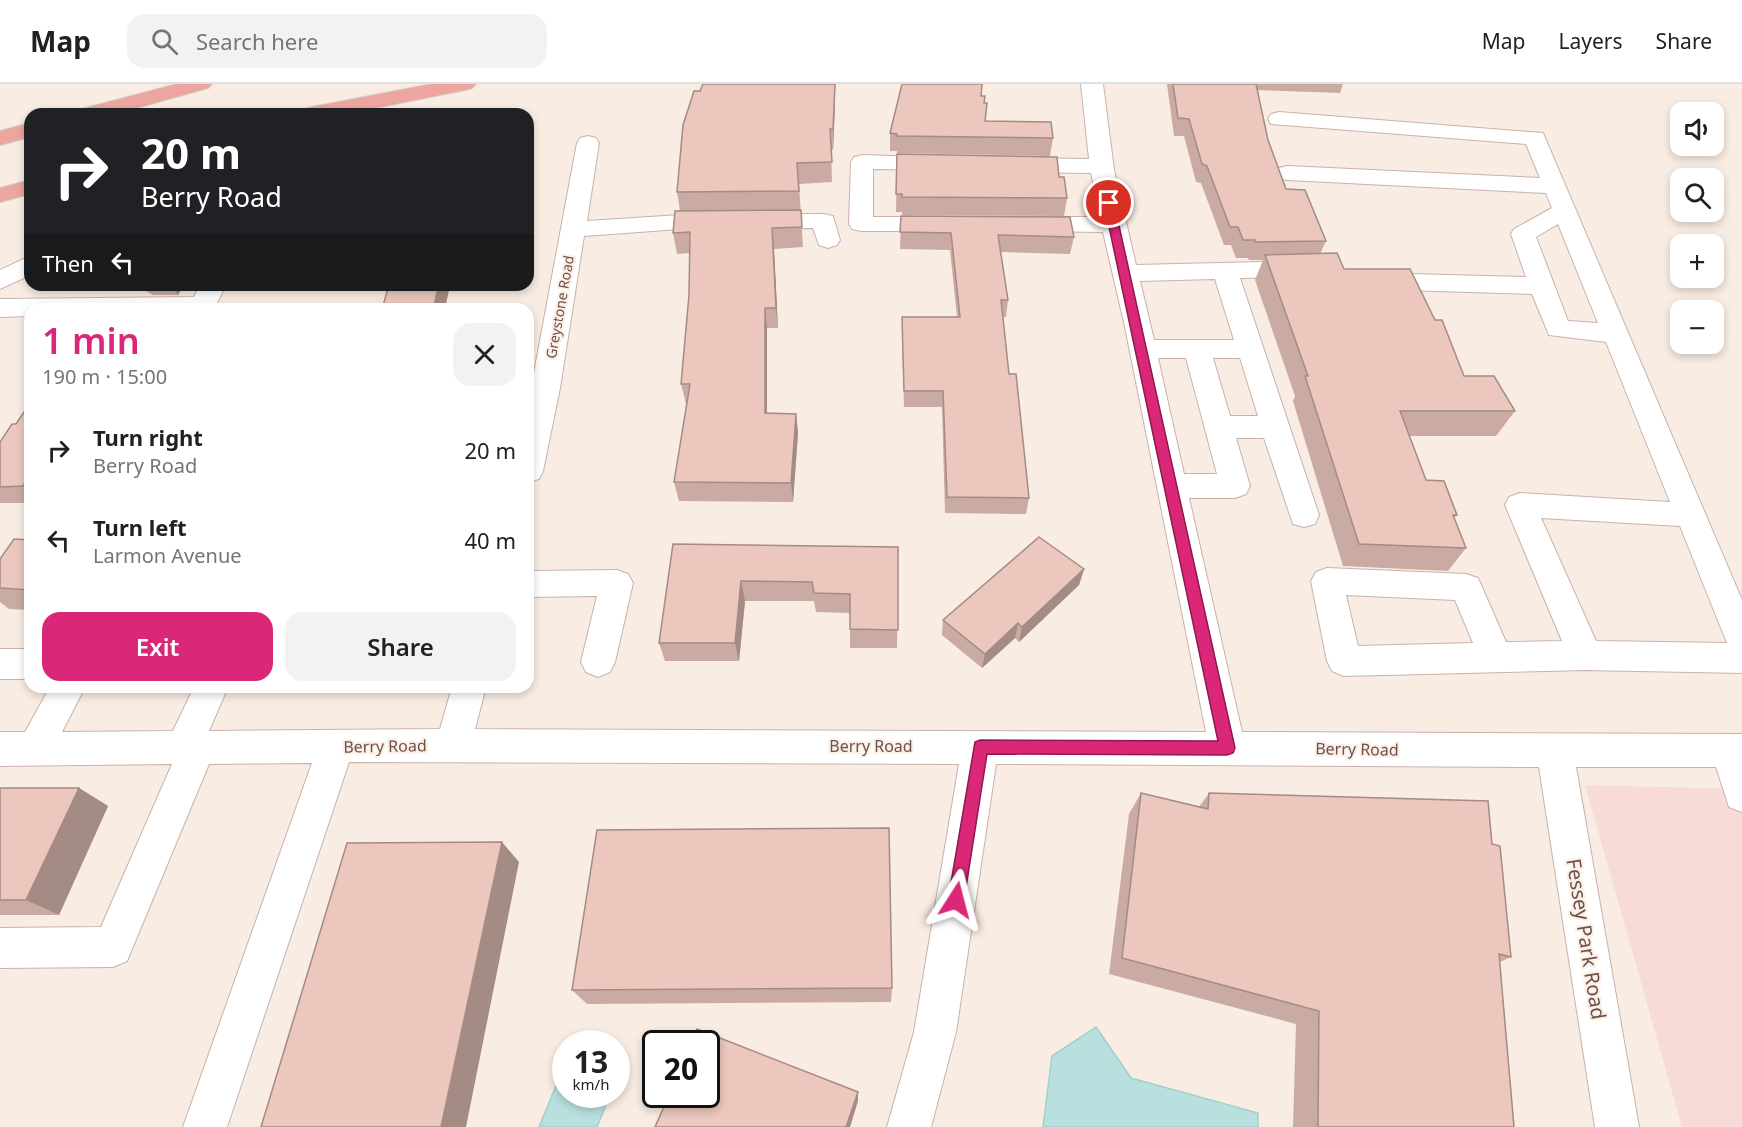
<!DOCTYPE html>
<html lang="en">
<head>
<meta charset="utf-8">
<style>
  :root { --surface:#fff; --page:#f2f2f2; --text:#202124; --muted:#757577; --line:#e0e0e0; --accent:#db2777 }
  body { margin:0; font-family:"Noto Sans",sans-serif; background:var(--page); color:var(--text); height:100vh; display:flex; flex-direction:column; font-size:22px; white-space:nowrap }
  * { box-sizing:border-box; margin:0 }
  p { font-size:20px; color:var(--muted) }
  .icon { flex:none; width:33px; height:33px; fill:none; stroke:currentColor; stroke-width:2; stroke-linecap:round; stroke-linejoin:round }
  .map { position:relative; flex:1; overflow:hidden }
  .details { position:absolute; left:24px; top:219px; width:510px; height:390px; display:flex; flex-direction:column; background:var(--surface); border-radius:18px; box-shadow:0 3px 9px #0003 }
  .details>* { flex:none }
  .guide { position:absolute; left:24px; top:24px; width:510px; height:183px; border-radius:18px; box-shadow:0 3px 9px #0003; background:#202124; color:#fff; overflow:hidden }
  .fabs { position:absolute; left:1670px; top:18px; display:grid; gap:12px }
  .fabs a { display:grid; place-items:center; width:54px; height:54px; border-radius:12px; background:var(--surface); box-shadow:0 3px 9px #0003; font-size:30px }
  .speed { position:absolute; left:552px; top:946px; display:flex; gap:12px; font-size:30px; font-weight:700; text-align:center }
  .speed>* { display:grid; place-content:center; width:78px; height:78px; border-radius:50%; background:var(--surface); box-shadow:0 3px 9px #0003; line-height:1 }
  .speed small { font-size:15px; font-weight:400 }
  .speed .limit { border:3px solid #111; border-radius:9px; background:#fff; color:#111 }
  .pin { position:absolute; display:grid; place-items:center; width:51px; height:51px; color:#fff; margin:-26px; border:3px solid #fff; border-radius:50%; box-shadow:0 2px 6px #0007 }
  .me { position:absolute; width:66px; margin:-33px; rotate:9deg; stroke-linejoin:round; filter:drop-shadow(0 0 4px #0008) }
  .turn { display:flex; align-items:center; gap:21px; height:126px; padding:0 18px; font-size:27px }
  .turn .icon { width:78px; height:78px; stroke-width:2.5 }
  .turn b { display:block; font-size:42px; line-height:51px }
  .then { display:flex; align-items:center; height:57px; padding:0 18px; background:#0003; gap:12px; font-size:22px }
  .round { display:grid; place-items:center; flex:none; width:63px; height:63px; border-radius:18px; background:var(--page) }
  .overview { display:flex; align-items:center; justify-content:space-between; height:102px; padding:0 18px }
  h1 { font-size:36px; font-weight:600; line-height:45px; color:var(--accent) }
  .primary-button { display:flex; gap:12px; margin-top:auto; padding:12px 18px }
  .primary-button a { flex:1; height:69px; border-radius:18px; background:var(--accent); color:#fff; font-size:24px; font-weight:600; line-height:69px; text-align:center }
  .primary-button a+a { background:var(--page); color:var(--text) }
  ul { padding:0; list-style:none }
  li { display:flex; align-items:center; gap:18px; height:90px; padding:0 18px }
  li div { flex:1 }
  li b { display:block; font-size:22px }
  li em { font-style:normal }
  header { display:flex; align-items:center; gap:36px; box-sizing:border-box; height:84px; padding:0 30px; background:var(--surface); border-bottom:2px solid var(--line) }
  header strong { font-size:28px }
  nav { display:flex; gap:33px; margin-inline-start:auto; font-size:21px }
  .search { width:420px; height:54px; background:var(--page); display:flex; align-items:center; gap:15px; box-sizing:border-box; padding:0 21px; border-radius:18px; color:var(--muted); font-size:22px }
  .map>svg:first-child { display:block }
</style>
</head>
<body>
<header>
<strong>Map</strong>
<div class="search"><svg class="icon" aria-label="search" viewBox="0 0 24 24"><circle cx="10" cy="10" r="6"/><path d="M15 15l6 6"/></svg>Search here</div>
<nav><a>Map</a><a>Layers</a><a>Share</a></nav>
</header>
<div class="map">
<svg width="1742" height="1043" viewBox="0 0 1742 1043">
  <rect width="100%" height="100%" fill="#f9ece2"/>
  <!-- commercial -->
  <polygon fill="#f8dbd7" points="1585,701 1742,705 1742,1043 1682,1043"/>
  <!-- water -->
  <g fill="#b9e0de" stroke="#a1d0cf" stroke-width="1.5">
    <polygon points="1096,943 1131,994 1258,1029 1258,1043 1043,1043 1052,972"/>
    <polygon points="565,980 566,1011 610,1011 597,1043 539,1043"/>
  </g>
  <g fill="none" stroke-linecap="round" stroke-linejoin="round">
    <defs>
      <g id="minor">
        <path d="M 1081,0 L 1103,0 L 1114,86 L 1136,181 L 1303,177 L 1312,179 L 1316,185 L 1312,191 L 1303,193 L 1240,194 L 1319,431 L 1315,440 L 1304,443 L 1293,440 L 1264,354 L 1236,354 L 1250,402 L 1246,410 L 1235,414 L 1189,414 L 1242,648 L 1742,650 L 1742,728 L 1729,723 L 1716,683 L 1576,683 L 1639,1043 L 1595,1043 L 1539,683 L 996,680 L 956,948 L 931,1043 L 887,1043 L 914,948 L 959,680 L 349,678 L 227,1043 L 183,1043 L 312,679 L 209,680 L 127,877 L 113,883 L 0,884 L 0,844 L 101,843 L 172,680 L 0,682 L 0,648 L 25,648 L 50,603 L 85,603 L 62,648 L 173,647 L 194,603 L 228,603 L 209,647 L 440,645 L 452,603 L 486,603 L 475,645 L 1206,648 L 1125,243 L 1103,148 L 1026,147 L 1017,145 L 1014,140 L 1017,135 L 1026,133 L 1100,133 L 1091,89 L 1014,88 L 1006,86 L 1003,81 L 1006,76 L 1014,74 L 1089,75 ZM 1215,195 L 1234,256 L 1154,256 L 1140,197 ZM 1158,274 L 1186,274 L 1217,390 L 1184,390 ZM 1213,274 L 1240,274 L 1258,332 L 1230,332 Z"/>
        <path d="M 1279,28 L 1543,49 L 1742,516 L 1742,589 L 1585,586 L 1344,592 L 1332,587 L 1327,577 L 1311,497 L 1316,488 L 1327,484 L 1466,490 L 1478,494 L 1506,558 L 1562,557 L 1505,421 L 1509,413 L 1520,409 L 1670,418 L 1606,258 L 1549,251 L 1532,210 L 1371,205 L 1362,203 L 1358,197 L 1362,191 L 1371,189 L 1526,193 L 1511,150 L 1514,145 L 1552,124 L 1546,109 L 1287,96 L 1279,94 L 1275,89 L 1279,84 L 1287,82 L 1540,94 L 1526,60 L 1271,40 L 1268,35 L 1271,30 ZM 1558,140 L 1598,239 L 1568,237 L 1536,153 ZM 1541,434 L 1680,442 L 1727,559 L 1596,557 ZM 1346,511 L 1455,516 L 1473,559 L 1358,562 Z"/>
        <polygon points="588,52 596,54 599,59 587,137 680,131 824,130 833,132 840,156 837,161 828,164 819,161 813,144 680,145 584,152 560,304 543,387 539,395 528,398 528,321 577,59 580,54"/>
        <polygon points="862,71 949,74 952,79 949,84 941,86 873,85 873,133 944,133 953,135 956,140 953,145 944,147 861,147 852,145 849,140 851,78 854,73"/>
        <polygon points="30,172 30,191 0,205 0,186"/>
        <polygon points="200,201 226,201 214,225 30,225 30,232 0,233 0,215 194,213"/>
        <polygon points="617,486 628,490 633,499 615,578 610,588 598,593 586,588 581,578 597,512 528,513 528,487"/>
        <rect x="0" y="565" width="30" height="30"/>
      </g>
      <g id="highway">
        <polygon points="177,0 212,0 208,4 115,30 79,30 82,25"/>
        <polygon points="432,0 476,0 472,4 465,6 345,30 301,30 304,25 312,23"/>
        <polygon points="30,39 30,53 0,61 0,47"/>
        <polygon points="30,96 30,110 0,118 0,104"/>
      </g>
    </defs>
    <!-- minor casing -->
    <use href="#minor" stroke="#c8b2ab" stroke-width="2"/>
    <!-- highway casing -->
    <use href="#highway" stroke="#d3cbc9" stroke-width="2"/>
    <!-- minor -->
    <use href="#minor" fill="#fff" fill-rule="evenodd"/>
    <!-- highway -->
    <use href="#highway" fill="#eda59f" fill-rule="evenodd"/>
  </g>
  <!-- wall -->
  <g fill="#caaba3">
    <polygon points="1167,0 1343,0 1340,9 1257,6 1268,56 1286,105 1326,157 1320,170 1344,185 1464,292 1515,327 1496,352 1409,352 1426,396 1457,431 1454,434 1466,464 1448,487 1343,482 1293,317 1295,312 1255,196 1263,176 1249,176 1248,174 1236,174 1231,161 1224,161 1201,99 1196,98 1184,52 1174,52"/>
    <polygon points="700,7 835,19 833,66 831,66 832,98 799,100 803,163 774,165 778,244 767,244 767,329 796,330 798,349 793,418 679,417 674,398 687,320 686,320 681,300 689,211 690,169 677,170 673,149 680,127 677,108"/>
    <polygon points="981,12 984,19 985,37 1053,54 1050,72 897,69 897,67 890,67 890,49"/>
    <polygon points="897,70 1059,93 1067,114 1064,132 902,131 902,128 896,128"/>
    <polygon points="901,132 1074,153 1070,170 1001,168 1008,216 1006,233 1003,233 1009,290 1029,414 1026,430 945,429 942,323 904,323 902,250 902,233 957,233 950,166 900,165"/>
    <polygon points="127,201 184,201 178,211 153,211 142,205 141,203 129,204"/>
    <polygon points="30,325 30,419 0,419 0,358"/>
    <polygon points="30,456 30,526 9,525 0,518 0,475"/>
    <polygon points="673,460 898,463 897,564 850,564 850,529 816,528 814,517 745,517 739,577 665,577 659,559"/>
    <polygon points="1084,485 1079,501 1019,558 1015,554 982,584 942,551 943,536"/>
    <polygon points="0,704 79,704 108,722 59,831 0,831"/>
    <polygon points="1141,709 1199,723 1209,709 1492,760 1511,873 1500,878 1514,1043 1293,1043 1296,940 1109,890 1129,730"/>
    <polygon points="892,904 891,918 587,920 572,906"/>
  </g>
  <!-- shaded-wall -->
  <g fill="#a48b84">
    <polygon points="835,0 835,19 833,66 833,45"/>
    <polygon points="772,144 774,165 778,244 776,224"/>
    <polygon points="171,201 184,201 178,211"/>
    <polygon points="439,201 450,201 445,225 433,225"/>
    <polygon points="765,224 767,244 767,349 765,329"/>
    <polygon points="796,330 798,349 793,418 791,399"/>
    <polygon points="30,392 30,409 23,402"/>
    <polygon points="1084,485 1079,501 1019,558 1022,543"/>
    <polygon points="741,497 745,517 739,577 735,559"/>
    <polygon points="1018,539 1015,554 982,584 985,570"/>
    <polygon points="79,704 108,722 59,831 26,816"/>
    <polygon points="502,758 519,778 466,1043 441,1043"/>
    <polygon points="858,1008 858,1017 850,1043 846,1043"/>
  </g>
  <!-- building -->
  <g fill="#ebc7bd" stroke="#a48b84" stroke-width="1.5">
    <polygon points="703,0 835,0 833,45 830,45 832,78 797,79 799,107 677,108 683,41 694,7 700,7"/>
    <polygon points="902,0 982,0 981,12 985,12 984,19 987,19 985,37 1051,38 1053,54 897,52 897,50 890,49"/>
    <polygon points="1173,0 1256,0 1268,56 1286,105 1305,106 1326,157 1255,158 1255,156 1243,156 1238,143 1230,143 1207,82 1202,80 1189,35 1178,34"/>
    <polygon points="897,70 1057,73 1059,93 1064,93 1067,114 902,113 902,110 896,110"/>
    <polygon points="801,126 802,143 772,144 776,224 765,224 765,329 796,330 791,399 674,398 690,300 681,300 689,211 690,148 673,149 675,127"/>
    <polygon points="901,132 1070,133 1074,153 998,151 1008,216 1001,216 1009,290 1016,290 1029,414 947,413 943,307 904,307 902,233 960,233 951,149 900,148"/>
    <polygon points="1337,169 1344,185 1410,185 1435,236 1442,236 1464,292 1494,292 1515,327 1400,327 1426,396 1444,397 1457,431 1453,431 1466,464 1359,460 1305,292 1308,292 1265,171"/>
    <polygon points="389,201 439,201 433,225 382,225"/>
    <polygon points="26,325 30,325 30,392 23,402 0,403 0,358 12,340 16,340"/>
    <polygon points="1039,453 1084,485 1022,543 1018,539 985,570 943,536"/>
    <polygon points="14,455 30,456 30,506 0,504 0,475"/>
    <polygon points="673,460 898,463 898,546 850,545 850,510 814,509 812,498 741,497 735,559 659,559"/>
    <polygon points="0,704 79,704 26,816 0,816"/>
    <polygon points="1141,709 1208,725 1209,709 1488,717 1492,760 1500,762 1511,873 1499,870 1514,1043 1318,1043 1319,927 1122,874"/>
    <polygon points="889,744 892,904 572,906 597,746"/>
    <polygon points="502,758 441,1043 261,1043 347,759"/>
    <polygon points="697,945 858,1008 846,1043 655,1043 669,1011 706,1011 706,960 690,960"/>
  </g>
  <!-- route -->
  <polygon fill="#db2777" stroke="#8e194d" stroke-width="1.5" points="1109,116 1114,119 1235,664 1233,669 1227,671 987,670 964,816 962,822 956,824 950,822 948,816 975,658 980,656 1218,657 1104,119"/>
  <g text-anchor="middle" stroke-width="4.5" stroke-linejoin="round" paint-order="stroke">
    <!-- far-street labels -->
    <g font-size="14" fill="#6d514c" stroke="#fcf0e7">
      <text transform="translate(560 223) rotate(-80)" y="5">Greystone Road</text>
    </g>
    <!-- street labels -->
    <g font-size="16" fill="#6d514c" stroke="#fcf0e7">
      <text transform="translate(385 662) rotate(-1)" y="6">Berry Road</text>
      <text x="871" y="668">Berry Road</text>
      <text transform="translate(1357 665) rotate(1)" y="6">Berry Road</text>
    </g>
    <!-- near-street labels -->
    <g font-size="20" fill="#6d514c" stroke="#fcf0e7">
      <text transform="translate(1586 855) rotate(81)" y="7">Fessey Park Road</text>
    </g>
  </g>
</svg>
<div class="fabs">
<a><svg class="icon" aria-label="sound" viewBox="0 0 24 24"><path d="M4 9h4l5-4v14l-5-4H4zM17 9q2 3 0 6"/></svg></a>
<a><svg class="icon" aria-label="search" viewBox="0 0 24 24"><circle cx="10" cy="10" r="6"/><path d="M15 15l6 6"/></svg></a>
<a>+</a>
<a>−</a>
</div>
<div class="speed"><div>13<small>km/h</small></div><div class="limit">20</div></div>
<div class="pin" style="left:1109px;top:119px;background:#d93025"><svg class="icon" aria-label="arrive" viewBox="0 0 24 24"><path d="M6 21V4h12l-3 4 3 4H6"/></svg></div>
<svg class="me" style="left:956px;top:816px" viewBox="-20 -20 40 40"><path d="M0-17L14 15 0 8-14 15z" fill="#db2777" stroke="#fff" stroke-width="4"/></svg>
<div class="guide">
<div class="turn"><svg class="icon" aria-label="right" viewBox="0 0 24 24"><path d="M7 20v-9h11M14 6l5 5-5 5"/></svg><div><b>20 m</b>Berry Road</div></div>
<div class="then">Then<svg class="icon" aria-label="left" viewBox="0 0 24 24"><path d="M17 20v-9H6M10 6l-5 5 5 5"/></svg></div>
</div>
<section class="details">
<div class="overview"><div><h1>1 min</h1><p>190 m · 15:00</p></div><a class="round"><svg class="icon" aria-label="close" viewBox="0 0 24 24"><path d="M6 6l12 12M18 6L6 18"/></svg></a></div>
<ul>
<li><svg class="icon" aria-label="right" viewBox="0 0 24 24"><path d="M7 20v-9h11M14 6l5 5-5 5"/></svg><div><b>Turn right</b><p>Berry Road</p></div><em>20 m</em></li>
<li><svg class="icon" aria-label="left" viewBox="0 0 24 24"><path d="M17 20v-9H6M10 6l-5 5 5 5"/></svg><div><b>Turn left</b><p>Larmon Avenue</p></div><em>40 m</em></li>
</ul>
<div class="primary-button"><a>Exit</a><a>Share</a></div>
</section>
</div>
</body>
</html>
